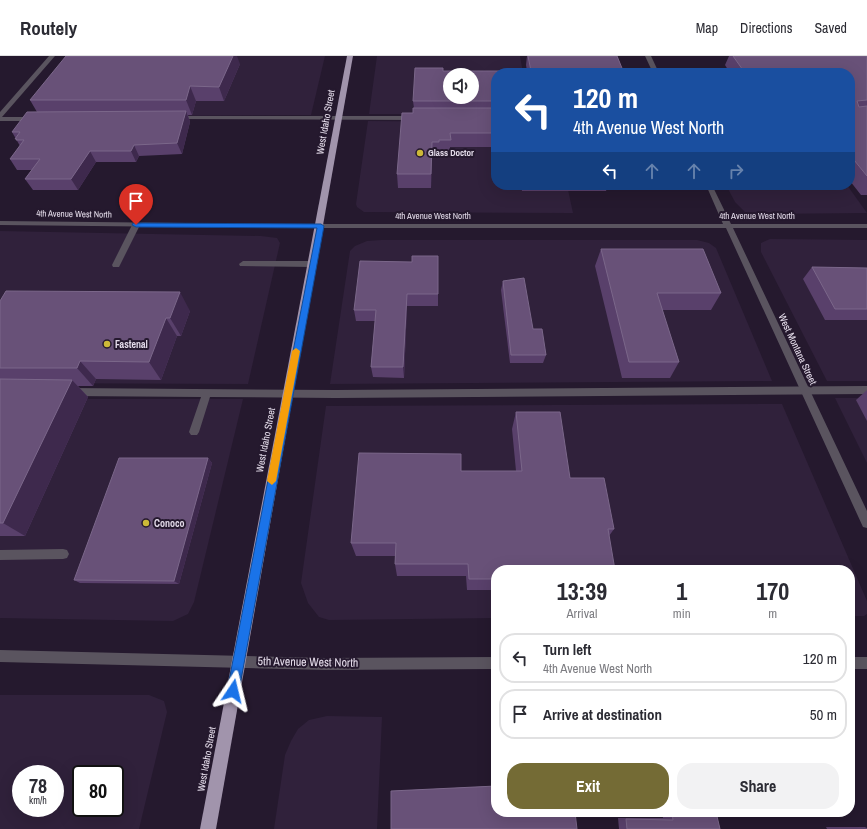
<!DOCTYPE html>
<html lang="en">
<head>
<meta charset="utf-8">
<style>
  :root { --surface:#fff; --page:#f2f2f3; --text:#2b2b33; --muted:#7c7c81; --line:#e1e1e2; --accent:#746b35 }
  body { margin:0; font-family:"Archivo Narrow",sans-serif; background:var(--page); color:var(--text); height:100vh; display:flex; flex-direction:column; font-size:15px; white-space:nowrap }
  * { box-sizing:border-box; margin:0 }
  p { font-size:13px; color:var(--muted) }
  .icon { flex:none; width:22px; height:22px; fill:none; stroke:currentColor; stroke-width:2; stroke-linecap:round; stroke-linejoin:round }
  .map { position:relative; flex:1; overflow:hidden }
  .sheet { position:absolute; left:491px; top:509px; width:364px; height:252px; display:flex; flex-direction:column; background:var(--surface); border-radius:16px; box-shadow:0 4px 16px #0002 }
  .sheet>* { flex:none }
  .guide { position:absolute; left:491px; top:12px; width:364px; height:122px; border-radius:16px; box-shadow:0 4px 16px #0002; background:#1a4fa0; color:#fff; overflow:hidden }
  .buttons { position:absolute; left:443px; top:12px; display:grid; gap:8px }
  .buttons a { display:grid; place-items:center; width:36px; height:36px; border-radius:50%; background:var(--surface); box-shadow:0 4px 16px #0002; font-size:20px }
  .speed { position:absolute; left:12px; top:709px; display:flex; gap:8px; font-size:20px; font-weight:700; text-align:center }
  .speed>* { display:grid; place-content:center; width:52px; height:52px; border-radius:50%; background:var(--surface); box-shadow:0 4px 16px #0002; line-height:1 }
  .speed small { font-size:10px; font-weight:400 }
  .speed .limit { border:2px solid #111; border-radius:6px; background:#fff; color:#111 }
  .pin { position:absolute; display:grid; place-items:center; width:34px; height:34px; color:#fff; margin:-41px -17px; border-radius:50% 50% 50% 0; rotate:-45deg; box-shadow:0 0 4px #0007 }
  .pin .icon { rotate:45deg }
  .me { position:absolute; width:44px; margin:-22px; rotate:10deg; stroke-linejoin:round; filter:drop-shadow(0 0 3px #0008) }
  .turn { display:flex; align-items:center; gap:14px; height:84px; padding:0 16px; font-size:18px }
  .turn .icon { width:52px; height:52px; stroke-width:2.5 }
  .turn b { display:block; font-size:28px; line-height:34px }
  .lanes { display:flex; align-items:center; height:38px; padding:0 16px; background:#0003; justify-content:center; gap:20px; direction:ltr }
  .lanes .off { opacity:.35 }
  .eta { display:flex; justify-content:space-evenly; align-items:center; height:68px; text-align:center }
  .eta b { font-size:24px; font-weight:700; line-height:28px }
  .button { display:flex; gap:8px; margin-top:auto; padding:8px 16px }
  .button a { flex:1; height:46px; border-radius:16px; background:var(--accent); color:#fff; font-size:16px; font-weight:700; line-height:46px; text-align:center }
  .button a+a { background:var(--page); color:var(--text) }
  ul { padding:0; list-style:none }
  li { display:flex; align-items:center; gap:12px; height:50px; margin:0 8px 6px; padding:0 8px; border:2px solid var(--line); border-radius:16px }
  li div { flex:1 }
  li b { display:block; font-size:15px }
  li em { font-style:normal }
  header { display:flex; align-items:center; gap:24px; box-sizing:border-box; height:56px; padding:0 20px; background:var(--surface); border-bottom:1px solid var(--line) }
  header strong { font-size:19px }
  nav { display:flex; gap:22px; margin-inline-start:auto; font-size:14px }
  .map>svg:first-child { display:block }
</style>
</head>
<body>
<header>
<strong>Routely</strong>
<nav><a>Map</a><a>Directions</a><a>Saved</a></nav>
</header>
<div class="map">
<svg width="867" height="773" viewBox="0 0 867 773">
  <rect width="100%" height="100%" fill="#25192e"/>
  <!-- built -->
  <g fill="#30213b" fill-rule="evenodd">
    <polygon points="163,0 325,0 311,59 128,60"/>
    <path d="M 377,0 L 520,0 L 523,17 L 496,17 L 496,58 L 369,58 ZM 450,19 L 472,19 L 472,41 L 450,41 Z"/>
    <polygon points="368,65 496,66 496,129 567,129 573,157 364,156 357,151 356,148"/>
    <polygon points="726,129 847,129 867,157 758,158 745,156 735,146"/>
    <polygon points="0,175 261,180 277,182 280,187 248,328 0,327"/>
    <polygon points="770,183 867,184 867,325 827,325 761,196 761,187"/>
    <polygon points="381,184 697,184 709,187 716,192 772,325 330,328 350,195 355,190 367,185"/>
    <polygon points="835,342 867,342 867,407"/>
    <polygon points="0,343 243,343 194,546 188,558 173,565 0,562"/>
    <polygon points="782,348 867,545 867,558 864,560 850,560 850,514 496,514 496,562 329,564 319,561 308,547 301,527 326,350"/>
    <path d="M 0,639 L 149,639 L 164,645 L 167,656 L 139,773 L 0,773 ZM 21,718 L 55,718 L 55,752 L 21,752 ZM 81,718 L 115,718 L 115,752 L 81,752 Z"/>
    <polygon points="327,660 382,661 377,773 274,773 285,699 291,685 298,673 309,664"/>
  </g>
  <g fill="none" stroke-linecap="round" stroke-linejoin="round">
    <!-- service -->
    <g fill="#5a545f" fill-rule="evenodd">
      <polygon points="176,60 414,60 417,62 414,64 174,63 174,61"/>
      <polygon points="0,61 36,61 39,63 36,65 0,65"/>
      <polygon points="133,167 136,167 140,169 119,211 113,211 112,209"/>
      <polygon points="243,205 313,205 317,208 313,211 240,210 239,208"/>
      <polygon points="867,330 867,338 335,342 210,341 199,376 197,379 191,379 189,376 201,341 69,340 64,336 69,332 335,334"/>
      <polygon points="63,493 67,494 69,498 67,502 63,503 0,504 0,494"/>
    </g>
    <!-- minor -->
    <g fill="#5a545f" fill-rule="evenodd">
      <polygon points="49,0 55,0 2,61 0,62 0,56"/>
      <polygon points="645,0 651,0 659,17 653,17"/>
      <polygon points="706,129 712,129 731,168 867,168 867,172 733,172 867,455 867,472 863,471 726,172 287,172 0,169 0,165 287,168 723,168"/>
    </g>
    <!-- tertiary -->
    <g fill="#5a545f" fill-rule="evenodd">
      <polygon points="0,594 325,602 496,601 496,613 325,614 0,606"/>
      <rect x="850" y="601" width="17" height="12"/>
    </g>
    <!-- trunk -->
    <polygon fill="#a194ac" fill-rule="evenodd" points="347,0 353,0 216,773 200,773"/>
  </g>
  <!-- wall -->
  <g fill="#59406b">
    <polygon points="527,0 617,0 624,17 496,17 496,91 450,91 450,98 439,98 439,100 432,100 431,132 398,132 397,118 413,57 414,52 413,45 443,15 527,15 526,9"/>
    <polygon points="729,0 867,0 867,139 861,139 850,125 850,17 730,17 725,9"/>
    <polygon points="240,8 224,45 196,45 192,59 188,59 190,66 182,98 139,100 136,106 96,106 78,134 33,134 25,123 32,114 17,114 10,103 20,90 12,76 37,56 30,44"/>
    <polygon points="521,129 608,129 606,135 522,135"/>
    <polygon points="601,193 721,237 711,254 662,254 679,306 670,322 622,322 595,210"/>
    <polygon points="438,200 438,250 407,250 404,322 373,321 371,311 375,265 356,265 354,254"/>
    <polygon points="812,211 867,212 867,264 825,264 803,223"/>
    <polygon points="503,225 533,273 546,299 543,307 510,307 501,234"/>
    <polygon points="0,245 190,255 181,280 177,280 161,324 96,323 93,330 78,330 88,341 25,480 0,480"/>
    <polygon points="867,334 867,365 856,344"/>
    <polygon points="516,356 570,422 614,473 609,480 496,514 496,534 467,534 466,520 397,520 395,508 395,500 356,500 351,487 461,415 516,415 512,373"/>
    <polygon points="208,402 212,407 179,528 80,527 74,524"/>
    <polygon points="496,730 496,756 391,735 393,735"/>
    <polygon points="662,756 716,756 720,773 619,773 618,762 663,762"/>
    <polygon points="826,771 865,771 867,772 867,773 827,773"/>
  </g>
  <!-- shaded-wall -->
  <g fill="#3e294d">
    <polygon points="233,0 237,0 240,8 224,45 219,31"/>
    <polygon points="190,30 196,45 192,59 186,44"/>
    <polygon points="186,55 190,66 182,98 177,87"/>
    <polygon points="432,86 432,100 431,132 431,118"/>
    <polygon points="134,89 139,100 136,106 131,95"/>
    <polygon points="90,95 96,106 78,134 71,123"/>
    <polygon points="180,236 190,255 181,280 170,262"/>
    <polygon points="407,238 407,250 404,322 403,311"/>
    <polygon points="166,262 177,280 161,324 149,306"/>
    <polygon points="80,305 96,323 93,330 77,312"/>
    <polygon points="72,324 88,341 25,480 3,467"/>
    <polygon points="208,402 212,407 179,528 174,525"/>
  </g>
  <!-- building -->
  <g fill="#685178" stroke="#7b678a" fill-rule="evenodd">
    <polygon points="66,0 233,0 219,31 190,30 186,44 30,44"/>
    <path d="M 528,0 L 617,0 L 624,17 L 496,17 L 496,45 L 413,45 L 415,12 L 443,12 L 443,15 L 531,15 ZM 450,19 L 472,19 L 472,41 L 450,41 Z"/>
    <polygon points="733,0 867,0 867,44 857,45 859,51 867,50 867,120 850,99 850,17 745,17"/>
    <polygon points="413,52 496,52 496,77 450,77 451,84 439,84 439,86 432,86 431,118 397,118 402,57 413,57"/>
    <polygon points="186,55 177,87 134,89 131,95 90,95 71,123 25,123 40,103 10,103 24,84 16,84 17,83 15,83 20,76 12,76 27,56"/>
    <polygon points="601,193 703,193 721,237 657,237 679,306 629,306"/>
    <polygon points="412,200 438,200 438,238 407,238 403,311 371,311 376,254 354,254 360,205 412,206"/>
    <polygon points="812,211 867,212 867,253 835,253"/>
    <polygon points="524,222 533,273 542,273 546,299 511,299 503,225"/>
    <polygon points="6,235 180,236 170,262 166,262 149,306 80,305 77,312 0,312 0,245"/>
    <polygon points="0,323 72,324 3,467 0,467"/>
    <polygon points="516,356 560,356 570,422 604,422 614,473 608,473 615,514 496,514 496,523 469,523 468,508 395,508 396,487 351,487 359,397 461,398 461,415 522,415"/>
    <polygon points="119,402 208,402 174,525 74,524"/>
    <polygon points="496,730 496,756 575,756 577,773 391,773 391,735"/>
    <polygon points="672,756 716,756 720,773 627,773 626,763 673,764"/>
  </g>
  <!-- route -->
  <polygon fill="#1a73e8" stroke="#114b97" points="133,167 321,168 324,170 239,635 237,639 233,641 229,639 227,635 317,172 136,171 132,169"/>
  <!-- slow -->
  <polygon fill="#f59e0b" points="296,292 300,295 276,425 272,429 267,425 292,295"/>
  <!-- markers -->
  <g fill="#cdb938" stroke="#25192e" stroke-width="1.5">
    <circle cx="420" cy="97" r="4"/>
    <circle cx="107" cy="288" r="4"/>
    <circle cx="146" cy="467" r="4"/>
  </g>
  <g text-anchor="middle" stroke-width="4" stroke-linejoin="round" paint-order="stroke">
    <!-- far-poi labels -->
    <g font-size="9" font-weight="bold" fill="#e5ddeb" stroke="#25192e" text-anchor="start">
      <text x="428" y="100">Glass Doctor</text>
    </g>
    <!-- far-street labels -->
    <g font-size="9" fill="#e5ddeb" stroke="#25192e">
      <text transform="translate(74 158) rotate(1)" y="3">4th Avenue West North</text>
      <text x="433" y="163">4th Avenue West North</text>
      <text x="757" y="163">4th Avenue West North</text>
    </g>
    <!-- street labels -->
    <g font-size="10" fill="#e5ddeb" stroke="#25192e">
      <text transform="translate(325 66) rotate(-80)" y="4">West Idaho Street</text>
      <text transform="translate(798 293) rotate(65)" y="4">West Montana Street</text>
      <text transform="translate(265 384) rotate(-79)" y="4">West Idaho Street</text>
      <text transform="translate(206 703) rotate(-80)" y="4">West Idaho Street</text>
    </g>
    <!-- poi labels -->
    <g font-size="10" font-weight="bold" fill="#e5ddeb" stroke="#25192e" text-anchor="start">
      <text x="115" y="292">Fastenal</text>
      <text x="154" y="471">Conoco</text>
    </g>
    <!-- near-street labels -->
    <g font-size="12" fill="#e5ddeb" stroke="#25192e">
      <text transform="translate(308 606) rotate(1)" y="4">5th Avenue West North</text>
    </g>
  </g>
</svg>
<div class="buttons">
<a><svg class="icon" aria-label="sound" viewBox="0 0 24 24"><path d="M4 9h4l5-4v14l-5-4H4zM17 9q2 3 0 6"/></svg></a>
</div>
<div class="speed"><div>78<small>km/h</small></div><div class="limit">80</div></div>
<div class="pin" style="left:136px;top:169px;background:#d93025"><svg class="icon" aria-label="arrive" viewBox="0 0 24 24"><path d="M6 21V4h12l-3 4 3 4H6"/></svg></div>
<svg class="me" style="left:233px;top:635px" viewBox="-20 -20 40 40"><path d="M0-17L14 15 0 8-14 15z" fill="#1a73e8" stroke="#fff" stroke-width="4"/></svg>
<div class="guide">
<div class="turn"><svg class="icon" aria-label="left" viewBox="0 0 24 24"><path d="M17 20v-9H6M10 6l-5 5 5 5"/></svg><div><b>120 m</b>4th Avenue West North</div></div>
<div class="lanes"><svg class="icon" aria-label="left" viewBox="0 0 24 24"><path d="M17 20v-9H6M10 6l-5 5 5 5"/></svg><svg class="icon off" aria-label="ahead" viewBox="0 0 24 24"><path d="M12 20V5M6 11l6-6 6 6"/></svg><svg class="icon off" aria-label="ahead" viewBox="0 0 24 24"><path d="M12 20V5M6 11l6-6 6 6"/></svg><svg class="icon off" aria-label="right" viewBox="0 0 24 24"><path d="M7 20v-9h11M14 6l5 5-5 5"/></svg></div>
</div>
<section class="sheet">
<div class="eta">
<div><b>13:39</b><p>Arrival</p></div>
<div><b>1</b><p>min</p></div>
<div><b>170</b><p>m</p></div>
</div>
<ul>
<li><svg class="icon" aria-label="left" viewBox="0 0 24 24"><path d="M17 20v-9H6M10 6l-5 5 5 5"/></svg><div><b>Turn left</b><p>4th Avenue West North</p></div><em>120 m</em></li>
<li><svg class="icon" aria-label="arrive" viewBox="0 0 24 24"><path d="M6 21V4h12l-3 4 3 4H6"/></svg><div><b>Arrive at destination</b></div><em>50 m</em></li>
</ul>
<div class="button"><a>Exit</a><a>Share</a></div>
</section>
</div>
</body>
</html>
